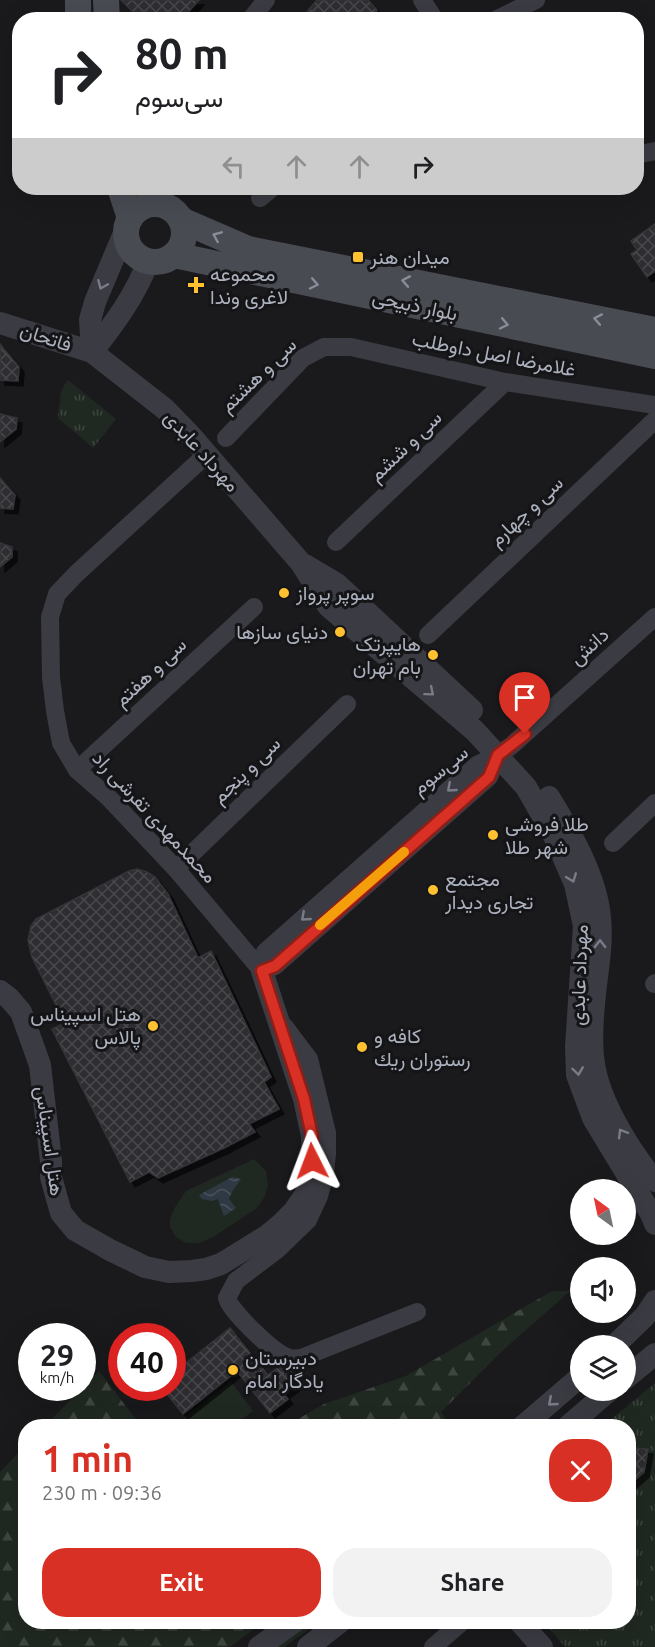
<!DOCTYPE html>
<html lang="en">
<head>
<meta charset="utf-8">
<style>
  :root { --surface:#fff; --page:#f2f2f2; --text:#202124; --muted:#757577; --accent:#d93025 }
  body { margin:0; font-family:Ubuntu,Vazirmatn,sans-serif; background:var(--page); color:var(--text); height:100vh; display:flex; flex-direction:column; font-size:22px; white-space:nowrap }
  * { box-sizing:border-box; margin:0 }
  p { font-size:20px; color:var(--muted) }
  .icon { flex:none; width:33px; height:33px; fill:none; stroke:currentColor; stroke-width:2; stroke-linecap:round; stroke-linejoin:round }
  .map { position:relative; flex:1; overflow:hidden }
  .details { position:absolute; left:18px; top:1419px; width:618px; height:210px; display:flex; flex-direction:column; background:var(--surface); border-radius:24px; box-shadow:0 6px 24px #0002 }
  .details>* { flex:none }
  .hud { position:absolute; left:12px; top:12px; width:632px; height:183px; border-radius:24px; box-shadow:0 6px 24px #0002; background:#fff; color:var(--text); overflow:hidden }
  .needle { width:39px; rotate:327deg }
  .tools { position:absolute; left:570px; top:1179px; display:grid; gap:12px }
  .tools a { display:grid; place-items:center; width:66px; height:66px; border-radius:50%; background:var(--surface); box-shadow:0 6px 24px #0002; font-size:30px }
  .speed { position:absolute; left:18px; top:1323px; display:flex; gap:12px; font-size:30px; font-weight:700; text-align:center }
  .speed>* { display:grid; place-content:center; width:78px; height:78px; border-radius:50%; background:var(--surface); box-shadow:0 6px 24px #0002; line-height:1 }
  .speed small { font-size:15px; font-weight:400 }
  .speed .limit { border:9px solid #d22; background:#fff; color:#111 }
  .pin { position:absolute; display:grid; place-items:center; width:51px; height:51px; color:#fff; margin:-62px -26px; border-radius:50% 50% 50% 0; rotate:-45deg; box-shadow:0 0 6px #0007 }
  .pin .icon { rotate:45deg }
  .me { position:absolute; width:66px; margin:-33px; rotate:357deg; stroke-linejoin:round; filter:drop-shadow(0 0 4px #0008) }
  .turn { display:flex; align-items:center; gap:21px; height:126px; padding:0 24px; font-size:27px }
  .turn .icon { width:78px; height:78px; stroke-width:2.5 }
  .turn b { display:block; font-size:42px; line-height:51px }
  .lanes { display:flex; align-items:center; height:57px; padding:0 24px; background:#0003; justify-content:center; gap:30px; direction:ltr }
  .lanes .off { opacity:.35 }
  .round { display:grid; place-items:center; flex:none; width:63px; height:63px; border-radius:24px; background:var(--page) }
  .summary { display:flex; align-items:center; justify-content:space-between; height:102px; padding:0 24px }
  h1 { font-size:36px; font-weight:700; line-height:45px; color:var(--accent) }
  .cta { display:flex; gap:12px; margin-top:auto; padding:12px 24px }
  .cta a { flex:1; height:69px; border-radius:24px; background:var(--accent); color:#fff; font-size:24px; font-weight:700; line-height:69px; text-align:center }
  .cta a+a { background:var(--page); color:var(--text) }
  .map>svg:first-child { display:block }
</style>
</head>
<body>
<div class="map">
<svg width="655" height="1647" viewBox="0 0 655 1647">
  <defs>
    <pattern id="forest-firs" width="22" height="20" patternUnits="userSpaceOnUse" patternTransform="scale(1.5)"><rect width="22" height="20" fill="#202921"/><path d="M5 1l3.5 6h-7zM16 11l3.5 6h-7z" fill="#3e463f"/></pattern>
    <pattern id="park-tufts" width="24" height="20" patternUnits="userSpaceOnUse" patternTransform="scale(1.5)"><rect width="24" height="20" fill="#202921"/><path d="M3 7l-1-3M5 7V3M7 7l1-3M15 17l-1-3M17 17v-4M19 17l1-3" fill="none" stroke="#3e463f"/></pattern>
    <pattern id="water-waves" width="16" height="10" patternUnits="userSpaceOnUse" patternTransform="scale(1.5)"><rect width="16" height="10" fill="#2f3943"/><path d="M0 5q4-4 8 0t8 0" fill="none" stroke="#4a535c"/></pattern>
    <pattern id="building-cross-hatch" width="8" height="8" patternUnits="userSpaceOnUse" patternTransform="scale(1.5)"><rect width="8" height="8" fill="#2d2d31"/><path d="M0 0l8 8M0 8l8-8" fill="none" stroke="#49494d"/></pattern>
    <filter id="shadow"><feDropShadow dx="5" dy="5" stdDeviation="0" flood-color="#0009"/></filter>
  </defs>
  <rect width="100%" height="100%" fill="#1a1a1d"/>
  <!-- green -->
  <g fill="#202921">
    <polygon points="254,1159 266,1171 268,1186 264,1198 256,1209 213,1237 199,1243 186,1243 176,1237 170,1227 170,1219 174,1209 186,1191"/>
    <polygon points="231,1382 253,1411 233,1426 192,1426 185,1417"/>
    <polygon points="306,1622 319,1622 284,1647 272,1647"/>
  </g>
  <!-- forest -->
  <g fill="url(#forest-firs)">
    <polygon points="552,1291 570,1291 501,1352 441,1412 450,1426 286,1426 324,1404 406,1376"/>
    <polygon points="99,1371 141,1426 45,1426"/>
    <polygon points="25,1446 26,1622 263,1622 230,1647 0,1647 0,1472"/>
  </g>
  <!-- park -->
  <g fill="url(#park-tufts)">
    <polygon points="68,380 116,419 93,448 58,418 61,392"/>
    <polygon points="655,1383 655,1647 565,1647 544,1622 628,1622 628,1426 603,1426"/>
  </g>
  <!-- water -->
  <polygon fill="url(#water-waves)" points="232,1177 241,1179 232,1192 229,1199 236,1208 224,1216 218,1199 212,1201 202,1199 199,1195"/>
  <!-- building -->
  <g fill="url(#building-cross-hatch)" stroke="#343439" stroke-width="1.5" filter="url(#shadow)">
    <polygon points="121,0 199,0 181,20 141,20"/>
    <polygon points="317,0 368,0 377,10 371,20 300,20"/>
    <polygon points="655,224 655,271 647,277 631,254 637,250 631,241"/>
    <polygon points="0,344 19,367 18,381 0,380"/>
    <polygon points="0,414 17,418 16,429 0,442"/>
    <polygon points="0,478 15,495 13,509 0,508"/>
    <polygon points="0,543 12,547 12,557 0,567"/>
    <polygon points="137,869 147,872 155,877 168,894 198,958 211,951 271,1077 264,1082 279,1109 249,1124 255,1132 224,1148 158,1178 149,1172 130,1182 52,1029 65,1023 32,957 28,940 31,926 36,919 129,871"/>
    <polygon points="230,1328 268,1375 280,1366 295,1370 302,1380 284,1394 288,1399 270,1413 237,1371 183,1414 162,1388 172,1388 172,1374"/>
    <polygon points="628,1448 648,1449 644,1472 628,1486"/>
  </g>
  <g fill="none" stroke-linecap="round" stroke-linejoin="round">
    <!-- minor -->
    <g stroke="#3b3c43" stroke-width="18">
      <polyline points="422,0 435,20"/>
      <polyline points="250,20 266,0"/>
      <polyline points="495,20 536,0"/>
      <polyline points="636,155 655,151"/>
      <polyline points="260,198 272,188"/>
      <polyline points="226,438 303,358 324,347 351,347 505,382 655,405"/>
      <polyline points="206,455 76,574 57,594 50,617 51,677 55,711 61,743 77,770 109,798 176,869 262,971"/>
      <polyline points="336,542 505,382"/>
      <polyline points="428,635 655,420"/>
      <polyline points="77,770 254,607"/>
      <polyline points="613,843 655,803"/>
      <polyline points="176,869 347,704"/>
      <polyline points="262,971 265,952 477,765 498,755 511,746 655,617"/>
      <polyline points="262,971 275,966 489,777 498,755"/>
      <polyline points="654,984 655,983"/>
      <path d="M 284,1026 L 309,1059 L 327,1133 L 327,1153 L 325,1174 L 319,1196 L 308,1220 L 278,1249 L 236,1281 L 227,1298 C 230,1311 273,1352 287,1357 C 292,1359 295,1359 301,1358 L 417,1312"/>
      <polyline points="433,1647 462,1622"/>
    </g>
    <!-- tertiary -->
    <g stroke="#3b3c43" stroke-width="22">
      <polyline points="0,323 92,352 165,409 192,437 301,563 328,606 475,731 526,787 554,836 575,884 584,926 576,1047 577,1075 593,1118 651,1214 655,1224"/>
      <polyline points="92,352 90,320 95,302 125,231"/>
      <path d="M 92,352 C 114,324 135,296 148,262"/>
      <polyline points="305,565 337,584 472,710"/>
      <path d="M 549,797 C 570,831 597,878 600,918 C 603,948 596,976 594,1005 C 592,1025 591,1045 594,1064 C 600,1103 630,1151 655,1181"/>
      <polyline points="0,991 9,998 21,1012 40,1065 51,1161 51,1177 61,1213 75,1230 110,1250 145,1267 169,1272 192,1271 206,1269 221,1264 268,1235 280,1225 294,1211 305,1195 310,1180 312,1161 312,1136 304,1099 262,971"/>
      <polyline points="614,1346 645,1316 655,1301"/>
      <polyline points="626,1378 655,1354"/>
      <polyline points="523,1426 580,1377"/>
      <polyline points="568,1426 610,1390"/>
      <polyline points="520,1622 542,1647"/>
      <polyline points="259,1647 294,1622"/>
      <polyline points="308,1647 340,1622"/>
    </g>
    <!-- secondary -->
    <g stroke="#494b53" stroke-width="26">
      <polyline points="78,0 78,20"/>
      <polyline points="106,0 107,20"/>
      <polyline points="120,188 130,218"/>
      <circle cx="155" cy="233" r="29"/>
      <polyline points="181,220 248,249 655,330"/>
      <polyline points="174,255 655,356"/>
    </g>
  </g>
  <!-- one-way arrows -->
  <defs><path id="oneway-chevron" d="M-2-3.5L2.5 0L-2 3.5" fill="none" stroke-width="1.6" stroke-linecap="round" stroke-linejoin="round" transform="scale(1.5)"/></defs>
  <g stroke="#898d99">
    <use href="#oneway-chevron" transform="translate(217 236) rotate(-157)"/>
    <use href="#oneway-chevron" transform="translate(406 281) rotate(-169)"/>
    <use href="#oneway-chevron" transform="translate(314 284) rotate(12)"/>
    <use href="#oneway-chevron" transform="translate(598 319) rotate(-169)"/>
    <use href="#oneway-chevron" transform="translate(504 324) rotate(12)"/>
  </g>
  <g stroke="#797c87">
    <use href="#oneway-chevron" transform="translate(102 285) rotate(113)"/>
    <use href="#oneway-chevron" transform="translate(430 692) rotate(40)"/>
    <use href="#oneway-chevron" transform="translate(451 788) rotate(139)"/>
    <use href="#oneway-chevron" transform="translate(572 878) rotate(69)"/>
    <use href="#oneway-chevron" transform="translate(305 917) rotate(139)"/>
    <use href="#oneway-chevron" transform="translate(600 944) rotate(-90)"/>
    <use href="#oneway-chevron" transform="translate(578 1071) rotate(82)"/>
    <use href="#oneway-chevron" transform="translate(622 1133) rotate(-121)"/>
    <use href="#oneway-chevron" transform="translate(552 1402) rotate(139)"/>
  </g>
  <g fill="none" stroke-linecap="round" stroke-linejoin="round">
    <defs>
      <polyline id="route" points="312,1161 312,1136 304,1099 262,971 275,966 489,777 498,755 525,734"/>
    </defs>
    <!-- route casing -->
    <use href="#route" stroke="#8d1f18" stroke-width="15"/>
    <!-- route -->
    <use href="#route" stroke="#d93025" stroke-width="10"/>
    <!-- slow -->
    <polyline stroke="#f59e0b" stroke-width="10" points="320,925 404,852"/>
  </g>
  <!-- markers -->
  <g fill="#ffc130" stroke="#151518" stroke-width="2">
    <rect x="352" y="251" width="12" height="12" rx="3"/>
    <path d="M193 276h6v6h6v6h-6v6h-6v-6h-6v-6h6z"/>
    <circle cx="284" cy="593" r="6"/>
    <circle cx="340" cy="632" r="6"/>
    <circle cx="433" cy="655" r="6"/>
    <circle cx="493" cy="835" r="6"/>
    <circle cx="433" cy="890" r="6"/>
    <circle cx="153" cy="1026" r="6"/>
    <circle cx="362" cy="1047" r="6"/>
    <circle cx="233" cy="1370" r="6"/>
  </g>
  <g text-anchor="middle" stroke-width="6" stroke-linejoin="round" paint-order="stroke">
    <!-- poi labels -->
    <g font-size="20" fill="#acb1be" stroke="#151518" text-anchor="start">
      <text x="370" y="264">میدان هنر</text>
      <text x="210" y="281">محموعه<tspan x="210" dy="23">لاغری وندا</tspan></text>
      <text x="296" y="600">سوپر پرواز</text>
      <text x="328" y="639" text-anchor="end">دنیای سازها</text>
      <text x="421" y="651" text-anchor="end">هایپرتک<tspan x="421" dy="23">بام تهران</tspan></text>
      <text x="505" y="831">طلا فروشی<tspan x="505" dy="23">شهر طلا</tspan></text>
      <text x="445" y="886">مجتمع<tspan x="445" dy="23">تجاری دیدار</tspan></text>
      <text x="141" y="1021" text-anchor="end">هتل اسپیناس<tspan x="141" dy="23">پالاس</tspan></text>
      <text x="374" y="1043">كافه و<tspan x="374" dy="23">رستوران ريك</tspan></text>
      <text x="245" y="1365">دبیرستان<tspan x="245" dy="23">یادگار امام</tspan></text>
    </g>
    <!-- street labels -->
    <g font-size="20" fill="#acb1be" stroke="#151518">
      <text transform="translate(415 305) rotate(12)" y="7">بلوار ذبیحی</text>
      <text transform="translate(46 337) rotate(18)" y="7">فاتحان</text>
      <text transform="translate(494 354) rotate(11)" y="7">غلامرضا اصل داوطلب</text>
      <text transform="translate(258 375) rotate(-44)" y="7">سی و هشتم</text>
      <text transform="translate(405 446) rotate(-44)" y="7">سی و ششم</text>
      <text transform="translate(202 451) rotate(48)" y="7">مهرداد عابدی</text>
      <text transform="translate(526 511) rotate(-43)" y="7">سی و چهارم</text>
      <text transform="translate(589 646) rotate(-42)" y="7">دانش</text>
      <text transform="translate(150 672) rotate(-43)" y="7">سی و هفتم</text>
      <text transform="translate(246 770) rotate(-44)" y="7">سی و پنجم</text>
      <text transform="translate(440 770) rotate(-39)" y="7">سی‌سوم</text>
      <text transform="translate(155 817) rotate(47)" y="7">محمدمهدی تفرشی راد</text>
      <text transform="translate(579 975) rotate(-88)" y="7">مهرداد عابدی</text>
      <text transform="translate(50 1141) rotate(82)" y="7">هتل اسپیناس</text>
    </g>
  </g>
</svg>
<div class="tools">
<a><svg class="needle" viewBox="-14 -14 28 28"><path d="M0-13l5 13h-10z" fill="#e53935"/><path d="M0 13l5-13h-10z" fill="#757577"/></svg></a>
<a><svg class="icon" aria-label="sound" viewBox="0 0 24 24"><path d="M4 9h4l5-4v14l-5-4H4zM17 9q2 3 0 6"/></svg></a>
<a><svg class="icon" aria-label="layers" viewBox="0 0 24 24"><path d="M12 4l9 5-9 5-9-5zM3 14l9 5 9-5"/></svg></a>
</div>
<div class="speed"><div>29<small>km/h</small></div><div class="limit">40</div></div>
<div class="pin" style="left:525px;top:734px;background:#d93025"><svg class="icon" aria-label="arrive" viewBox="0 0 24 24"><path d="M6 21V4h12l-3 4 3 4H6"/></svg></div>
<svg class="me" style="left:312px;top:1161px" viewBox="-20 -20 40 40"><path d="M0-17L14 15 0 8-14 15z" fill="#d93025" stroke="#fff" stroke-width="4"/></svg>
<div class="hud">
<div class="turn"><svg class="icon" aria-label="right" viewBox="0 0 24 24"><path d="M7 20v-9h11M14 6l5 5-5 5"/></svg><div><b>80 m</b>سی‌سوم</div></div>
<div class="lanes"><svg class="icon off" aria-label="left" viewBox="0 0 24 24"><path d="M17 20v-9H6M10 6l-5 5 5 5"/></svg><svg class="icon off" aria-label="ahead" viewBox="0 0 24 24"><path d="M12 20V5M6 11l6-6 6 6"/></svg><svg class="icon off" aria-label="ahead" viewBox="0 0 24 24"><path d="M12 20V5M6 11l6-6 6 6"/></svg><svg class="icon" aria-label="right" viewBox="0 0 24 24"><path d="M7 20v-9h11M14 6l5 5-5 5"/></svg></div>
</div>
<section class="details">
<div class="summary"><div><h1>1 min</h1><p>230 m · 09:36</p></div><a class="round" style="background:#d93025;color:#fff"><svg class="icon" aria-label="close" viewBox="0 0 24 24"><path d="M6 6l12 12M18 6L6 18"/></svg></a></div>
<div class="cta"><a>Exit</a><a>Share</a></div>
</section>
</div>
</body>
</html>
